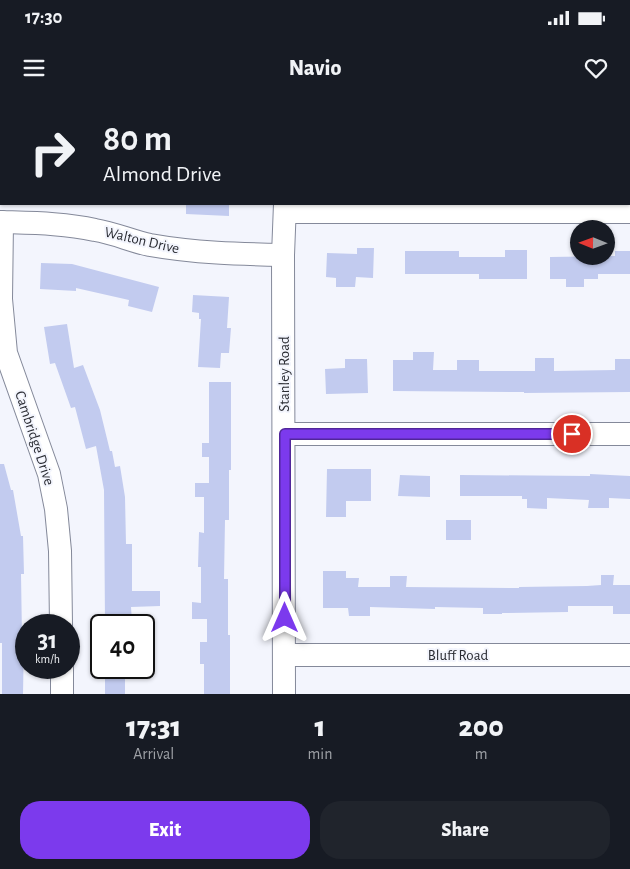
<!DOCTYPE html>
<html lang="en">
<head>
<meta charset="utf-8">
<style>
  :root { --surface:#171b24; --page:#20242c; --text:#f1f3f6; --muted:#9ea1a6; --accent:#7c3aed }
  body { margin:0; font-family:"Alegreya Sans",sans-serif; background:var(--page); color:var(--text); height:100vh; display:flex; flex-direction:column; font-size:19px; white-space:nowrap }
  * { box-sizing:border-box; margin:0 }
  p { font-size:16px; color:var(--muted) }
  .icon { flex:none; width:28px; height:28px; fill:none; stroke:currentColor; stroke-width:2; stroke-linecap:round; stroke-linejoin:round }
  .map { position:relative; height:594px; overflow:hidden }
  .side { display:flex; flex-direction:column; background:var(--surface); flex:1 }
  .side>* { flex:none }
  .banner { position:absolute; left:0px; top:0px; width:630px; height:105px; box-shadow:0 1px 4px #0004; background:#171b24; color:var(--text); overflow:hidden }
  .needle { width:32px; rotate:271deg }
  .tools { position:absolute; left:570px; top:120px; display:grid; gap:10px }
  .tools a { display:grid; place-items:center; width:45px; height:45px; border-radius:50%; background:var(--surface); box-shadow:0 1px 4px #0004; font-size:25px }
  .speed { position:absolute; left:15px; top:514px; display:flex; gap:10px; font-size:25px; font-weight:700; text-align:center }
  .speed>* { display:grid; place-content:center; width:65px; height:65px; border-radius:50%; background:var(--surface); box-shadow:0 1px 4px #0004; line-height:1 }
  .speed small { font-size:12px; font-weight:400 }
  .speed .limit { border:2px solid #111; border-radius:8px; background:#fff; color:#111 }
  .pin { position:absolute; display:grid; place-items:center; width:42px; height:42px; color:#fff; margin:-21px; border:2px solid #fff; border-radius:50%; box-shadow:0 1px 5px #0007 }
  .me { position:absolute; width:55px; margin:-28px; rotate:0deg; stroke-linejoin:round; filter:drop-shadow(0 0 4px #0008) }
  .turn { display:flex; align-items:center; gap:18px; height:105px; padding:0 20px; font-size:22px }
  .turn .icon { width:65px; height:65px; stroke-width:2.5 }
  .turn b { display:block; font-size:35px; line-height:42px }
  .eta { display:flex; justify-content:space-evenly; align-items:center; height:85px; text-align:center }
  .eta b { font-size:30px; font-weight:800; line-height:35px }
  .button { display:flex; gap:10px; margin-top:auto; padding:10px 20px }
  .button a { flex:1; height:58px; border-radius:20px; background:var(--accent); color:#fff; font-size:20px; font-weight:800; line-height:58px; text-align:center }
  .button a+a { background:var(--page); color:var(--text) }
  .status { display:flex; justify-content:space-between; align-items:center; height:35px; padding:0 25px; background:var(--surface); direction:ltr }
  .status svg { height:14px; fill:currentColor }
  header { display:flex; justify-content:space-between; align-items:center; height:65px; padding:0 20px; background:var(--surface); font-size:22px; font-weight:800 }
  .map>svg:first-child { display:block }
</style>
</head>
<body>
<div class="status"><b>17:30</b><svg viewBox="0 0 49 12"><path d="M0 12V9h3v3zM5 12V6h3v6zM10 12V3h3v9zM15 12V0h3v12zM26 1h20v11H26zM47 4h2v5h-2z"/></svg></div>
<header><svg class="icon" aria-label="menu" viewBox="0 0 24 24"><path d="M4 6h16M4 12h16M4 18h16"/></svg>Navio<svg class="icon" aria-label="heart" viewBox="0 0 24 24"><path d="M12 20l-8-8c-3-5 5-10 8-4 3-6 11-1 8 4z"/></svg></header>
<div class="map">
<svg width="630" height="594" viewBox="0 0 630 594">
  <rect width="100%" height="100%" fill="#f3f5fd"/>
  <!-- building -->
  <g fill="#c2cbef">
    <polygon points="186,104 229,104 229,116 186,114"/>
    <polygon points="357,148 374,148 373,178 356,177 355,187 336,187 336,178 326,177 327,153 357,154"/>
    <polygon points="505,150 527,150 527,179 479,179 479,174 405,174 405,151 459,151 459,157 505,157"/>
    <polygon points="615,151 630,151 630,174 598,174 598,179 584,179 584,187 566,187 566,179 550,179 550,157 615,156"/>
    <polygon points="41,163 72,164 159,187 152,212 128,206 129,200 76,188 76,191 40,189"/>
    <polygon points="193,195 229,197 227,228 231,228 229,253 221,253 220,268 198,267 201,219 199,219 199,213 192,212"/>
    <polygon points="67,224 74,268 83,265 100,310 110,351 112,351 115,367 120,366 125,397 126,444 132,444 132,491 160,491 160,506 131,507 132,522 105,522 104,390 96,346 86,349 75,307 71,308 55,263 50,264 44,227"/>
    <polygon points="413,252 434,252 433,270 457,270 457,260 479,260 479,271 535,271 535,258 554,258 554,271 615,270 615,259 630,259 630,292 524,293 524,292 393,291 393,260 413,260"/>
    <polygon points="345,259 367,259 368,293 326,294 325,269 345,268"/>
    <polygon points="209,282 231,282 231,370 229,370 229,420 225,420 224,479 228,479 228,535 230,535 230,594 204,594 204,564 200,564 200,542 207,542 207,519 192,519 192,502 201,503 201,467 198,467 199,432 204,433 204,397 195,397 195,383 209,383 209,357 202,357 202,343 209,343"/>
    <polygon points="0,364 4,364 11,390 13,390 21,436 23,436 24,474 21,474 22,538 24,538 23,594 2,594 2,543 0,543"/>
    <polygon points="327,369 371,369 371,401 346,401 346,417 326,417"/>
    <polygon points="590,374 630,376 630,399 609,398 609,408 588,408 589,400 547,398 547,409 527,408 527,399 522,399 522,396 460,396 460,375 590,376"/>
    <polygon points="400,375 430,376 430,397 398,396"/>
    <rect x="446" y="420" width="25" height="20"/>
    <polygon points="323,471 346,471 346,478 359,478 358,487 390,487 390,476 407,476 406,487 519,488 519,487 587,486 601,485 601,475 614,475 613,485 630,485 630,514 613,514 613,506 568,506 568,512 502,513 502,514 483,514 483,508 435,507 435,509 370,507 370,516 349,516 348,508 323,508"/>
    <rect x="105" y="568" width="20" height="26"/>
  </g>
  <g fill="none" stroke-linecap="round" stroke-linejoin="round">
    <defs>
      <g id="minor">
        <polyline points="297,1 298,0"/>
        <polyline points="285,112 630,112"/>
        <path d="M 0,122 C 32,123 64,123 95,130 C 114,133 131,141 150,145 C 195,153 239,154 283,155"/>
        <polyline points="2,122 1,199 6,253 49,374 56,409 60,451 61,525"/>
        <polyline points="285,334 630,334"/>
        <polyline points="285,555 630,555"/>
        <polyline points="62,568 62,594"/>
        <polyline points="284,594 283,155 285,104"/>
      </g>
    </defs>
    <!-- minor casing -->
    <use href="#minor" stroke="#84899a" stroke-width="24"/>
    <!-- minor -->
    <use href="#minor" stroke="#fff" stroke-width="22"/>
  </g>
  <g fill="none" stroke-linecap="round" stroke-linejoin="round">
    <defs>
      <polyline id="route" points="285,518 285,334 572,334"/>
    </defs>
    <!-- route casing -->
    <use href="#route" stroke="#51269a" stroke-width="12"/>
    <!-- route -->
    <use href="#route" stroke="#7c3aed" stroke-width="9"/>
  </g>
  <g text-anchor="middle" stroke-width="4" stroke-linejoin="round" paint-order="stroke">
    <!-- street labels -->
    <g font-size="15" fill="#2a2c33" stroke="#f3f5fd">
      <text transform="translate(142 140) rotate(13)" y="5">Walton Drive</text>
      <text transform="translate(284 274) rotate(-90)" y="5">Stanley Road</text>
      <text transform="translate(35 338) rotate(72)" y="5">Cambridge Drive</text>
      <text x="458" y="560">Bluff Road</text>
    </g>
  </g>
</svg>
<div class="tools">
<a><svg class="needle" viewBox="-14 -14 28 28"><path d="M0-13l5 13h-10z" fill="#e53935"/><path d="M0 13l5-13h-10z" fill="#9ea1a6"/></svg></a>
</div>
<div class="speed"><div>31<small>km/h</small></div><div class="limit">40</div></div>
<div class="pin" style="left:572px;top:334px;background:#d93025"><svg class="icon" aria-label="arrive" viewBox="0 0 24 24"><path d="M6 21V4h12l-3 4 3 4H6"/></svg></div>
<svg class="me" style="left:285px;top:518px" viewBox="-20 -20 40 40"><path d="M0-17L14 15 0 8-14 15z" fill="#7c3aed" stroke="#fff" stroke-width="4"/></svg>
<div class="banner">
<div class="turn"><svg class="icon" aria-label="right" viewBox="0 0 24 24"><path d="M7 20v-9h11M14 6l5 5-5 5"/></svg><div><b>80 m</b>Almond Drive</div></div>
</div>
</div>
<section class="side">
<div class="eta">
<div><b>17:31</b><p>Arrival</p></div>
<div><b>1</b><p>min</p></div>
<div><b>200</b><p>m</p></div>
</div>
<div class="button"><a>Exit</a><a>Share</a></div>
</section>
</body>
</html>
